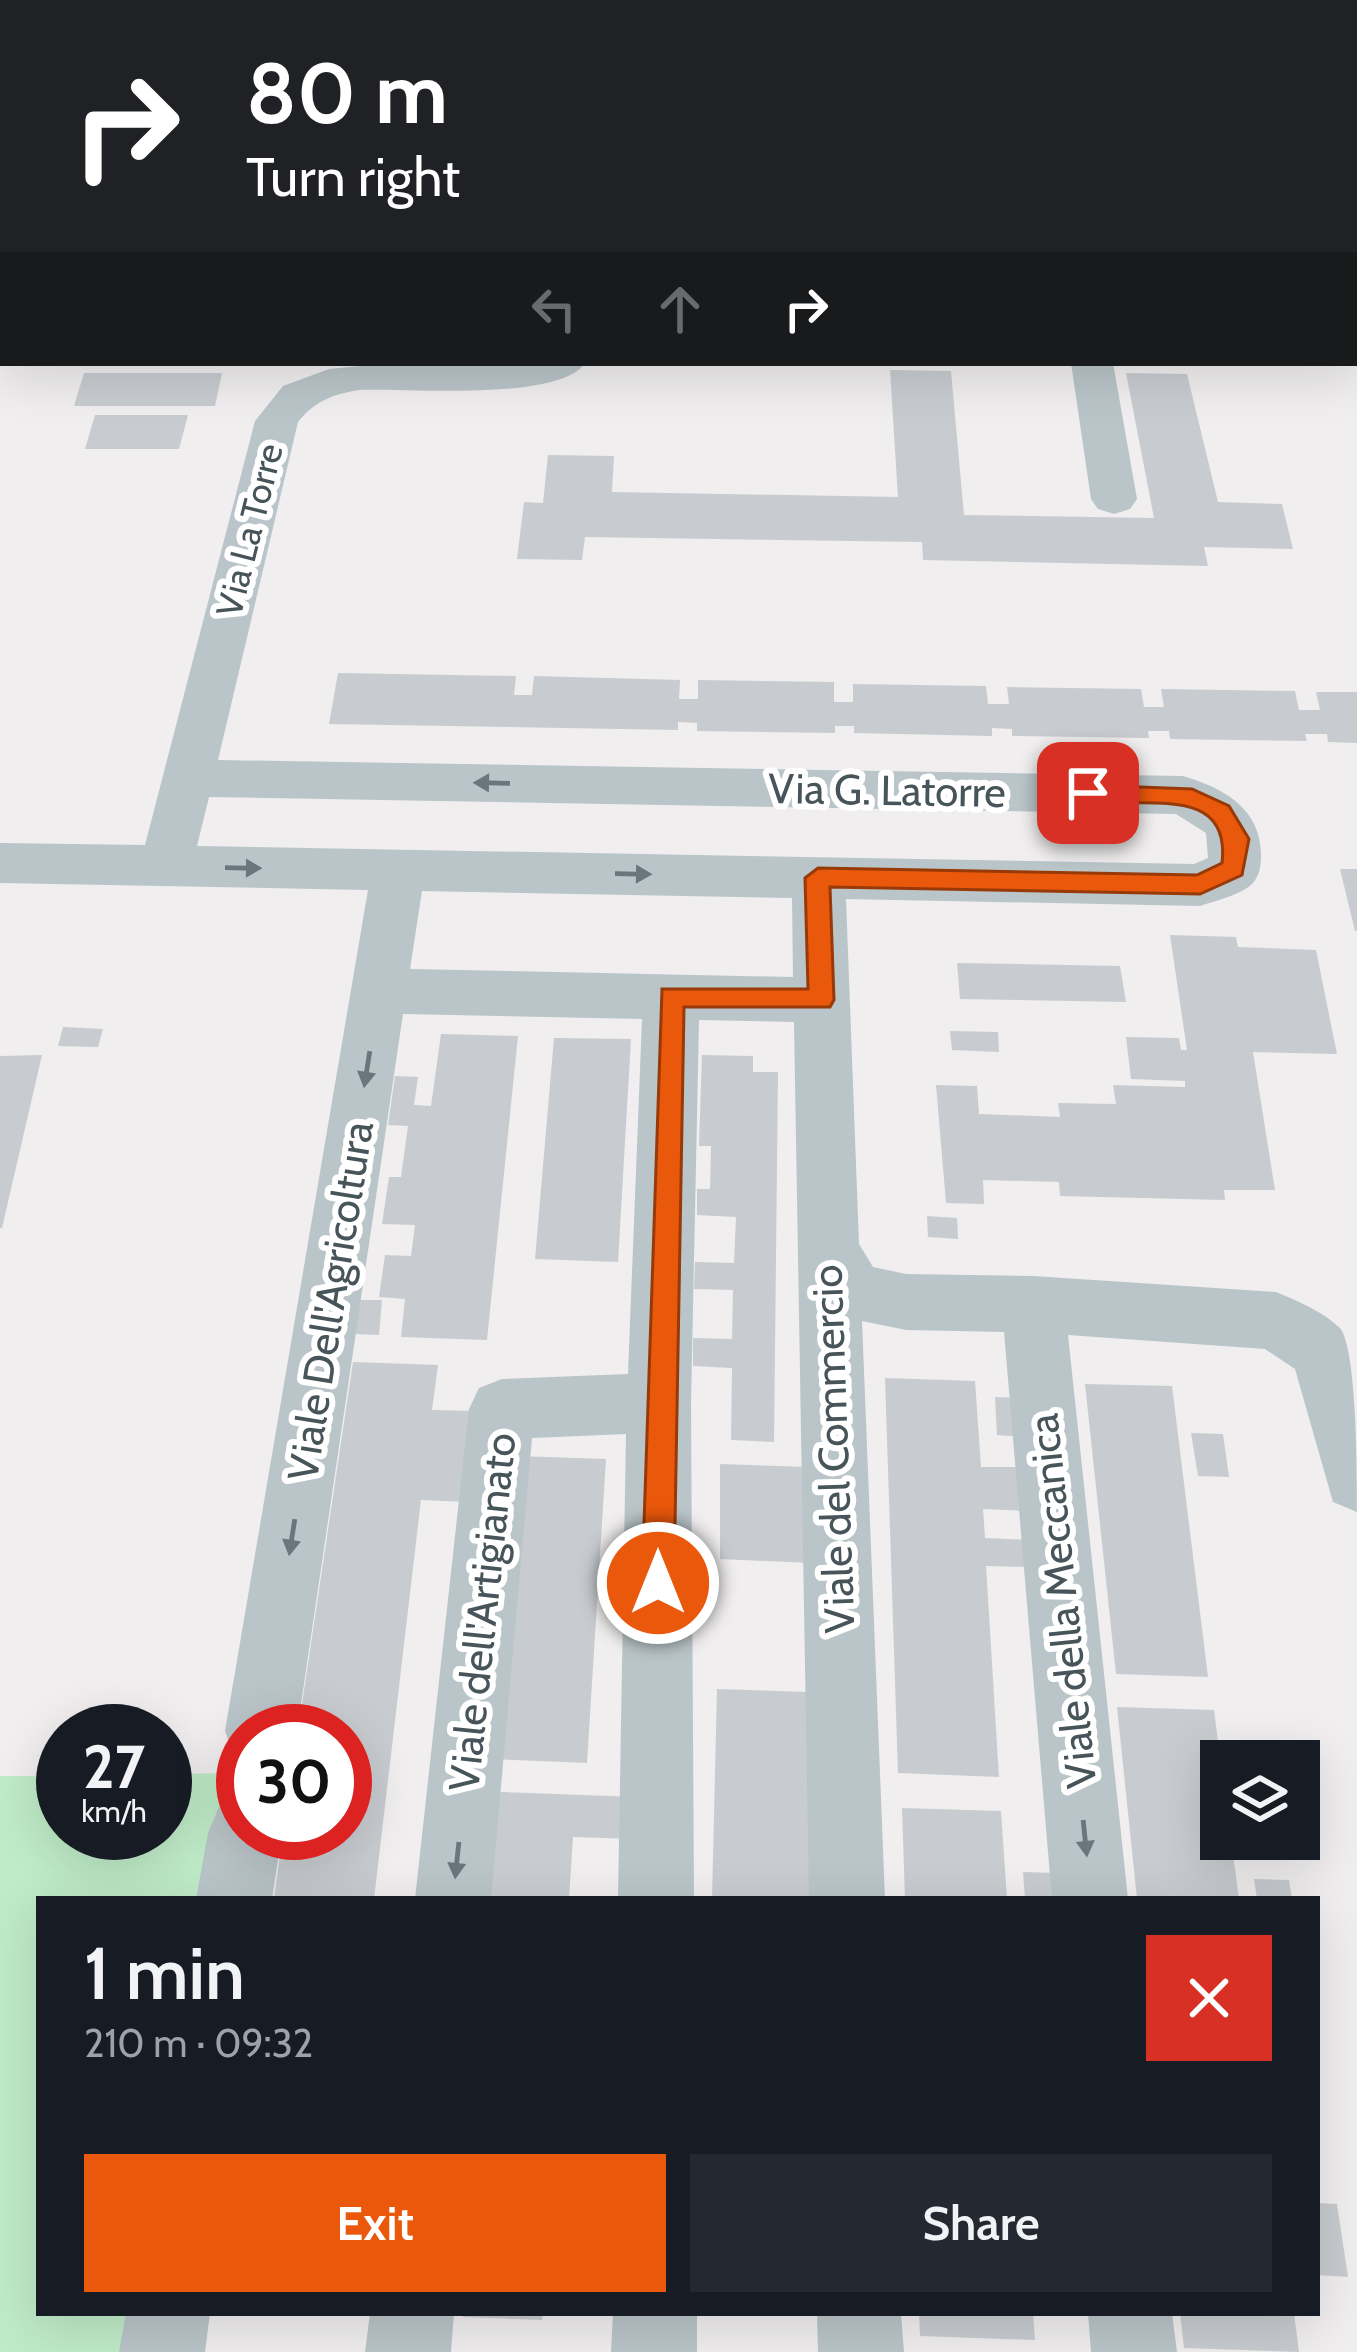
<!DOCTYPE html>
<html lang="en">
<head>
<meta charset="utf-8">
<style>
  :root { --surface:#171b24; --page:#242831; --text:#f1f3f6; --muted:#9ea1a6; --accent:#ea580c }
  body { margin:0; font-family:Cabin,sans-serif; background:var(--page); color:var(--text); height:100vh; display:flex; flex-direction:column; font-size:45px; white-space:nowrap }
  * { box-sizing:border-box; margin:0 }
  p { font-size:39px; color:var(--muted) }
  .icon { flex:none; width:66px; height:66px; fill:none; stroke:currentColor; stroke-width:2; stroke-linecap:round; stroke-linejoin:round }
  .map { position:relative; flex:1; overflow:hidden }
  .details { position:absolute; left:36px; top:1896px; width:1284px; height:420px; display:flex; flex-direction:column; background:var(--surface); border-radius:0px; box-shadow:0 12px 48px #0002 }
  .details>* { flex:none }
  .top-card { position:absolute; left:0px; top:0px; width:1359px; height:366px; box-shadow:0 12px 48px #0002; background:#202124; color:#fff; overflow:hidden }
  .fabs { position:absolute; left:1200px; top:1740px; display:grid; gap:24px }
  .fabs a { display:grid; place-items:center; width:120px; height:120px; border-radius:0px; background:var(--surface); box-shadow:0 12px 48px #0002; font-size:60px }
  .speed { position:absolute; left:36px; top:1704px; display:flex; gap:24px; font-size:60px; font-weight:700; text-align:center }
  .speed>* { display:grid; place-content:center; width:156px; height:156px; border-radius:50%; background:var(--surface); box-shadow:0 12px 48px #0002; line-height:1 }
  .speed small { font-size:30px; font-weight:400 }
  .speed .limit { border:18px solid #d22; background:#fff; color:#111 }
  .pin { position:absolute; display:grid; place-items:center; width:102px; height:102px; color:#fff; margin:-51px; border-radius:24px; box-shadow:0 6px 18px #0006 }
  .me { position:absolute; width:132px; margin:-66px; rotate:0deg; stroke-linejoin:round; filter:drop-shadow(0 0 9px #0008) }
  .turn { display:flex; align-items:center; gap:42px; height:252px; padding:0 48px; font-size:54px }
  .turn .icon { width:156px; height:156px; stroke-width:2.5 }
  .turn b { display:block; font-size:84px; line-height:102px }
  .lanes { display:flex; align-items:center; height:114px; padding:0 48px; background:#0003; justify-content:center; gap:60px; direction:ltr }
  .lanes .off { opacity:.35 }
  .round { display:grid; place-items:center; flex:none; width:126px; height:126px; border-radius:0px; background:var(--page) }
  .overview { display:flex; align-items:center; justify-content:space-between; height:204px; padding:0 48px }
  h1 { font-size:72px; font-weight:600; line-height:90px }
  .cta { display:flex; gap:24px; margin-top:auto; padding:24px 48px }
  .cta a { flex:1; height:138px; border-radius:0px; background:var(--accent); color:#fff; font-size:48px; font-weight:600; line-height:138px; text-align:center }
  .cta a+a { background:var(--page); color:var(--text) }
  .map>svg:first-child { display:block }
</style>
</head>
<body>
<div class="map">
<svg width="1357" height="2352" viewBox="0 0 1357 2352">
  <rect width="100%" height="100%" fill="#f0eeee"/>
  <!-- green -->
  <polygon fill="#bfebc8" points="240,1773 219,1899 39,1899 39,2313 150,2313 143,2352 0,2352 0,1776 63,1776 63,1833 165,1833 165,1774"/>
  <!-- building -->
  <g fill="#c8ccd0">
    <polygon points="890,370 951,371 964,515 1154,518 1126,373 1187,374 1218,502 1282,504 1293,549 1204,547 1208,566 923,560 922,542 585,537 582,560 517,559 524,502 543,503 548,455 614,456 612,492 898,497"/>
    <polygon points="84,373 222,373 215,406 74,406"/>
    <polygon points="95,415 188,415 179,449 85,449"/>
    <polygon points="338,673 516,676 514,695 532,695 534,676 680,680 679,699 698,699 698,680 834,682 834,702 853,702 853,684 986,686 988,704 1009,704 1007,687 1141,689 1144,707 1164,707 1161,689 1295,691 1299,710 1320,710 1316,692 1357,692 1357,743 1328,742 1327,734 1305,734 1307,741 1170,739 1169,731 1148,731 1149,738 1012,736 1012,729 992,728 992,736 854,733 854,726 835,726 835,733 697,731 697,723 678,722 678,730 329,724"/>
    <polygon points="1340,869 1357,869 1357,931 1355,931"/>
    <polygon points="1170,935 1236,937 1238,947 1316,950 1337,1054 1253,1052 1275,1190 1224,1190 1225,1200 1060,1196 1059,1182 983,1180 984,1204 946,1203 936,1085 977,1086 979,1114 1060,1117 1058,1103 1116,1104 1113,1085 1185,1087 1185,1081 1131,1079 1126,1037 1179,1038 1181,1050 1187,1050"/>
    <polygon points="957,963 1120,966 1126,1002 960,999"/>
    <polygon points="63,1027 103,1029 98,1047 58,1046"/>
    <polygon points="950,1031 998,1032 999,1052 952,1050"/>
    <polygon points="441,1034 518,1036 487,1340 401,1337 405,1299 379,1297 385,1255 411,1256 415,1225 382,1224 389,1177 401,1177 408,1126 388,1125 395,1076 418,1077 414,1105 431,1106"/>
    <polygon points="554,1038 631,1039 618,1262 535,1259"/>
    <polygon points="42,1055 2,1228 0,1228 0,1056"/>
    <polygon points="702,1055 753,1056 753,1072 778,1072 774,1442 731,1440 732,1368 693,1366 693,1338 732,1339 733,1290 694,1289 695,1262 734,1263 736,1217 697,1215 697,1189 710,1189 711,1146 699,1146"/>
    <polygon points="927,1216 957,1218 958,1239 928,1237"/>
    <polygon points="360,1300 382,1300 379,1335 354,1334"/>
    <polygon points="353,1362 438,1365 432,1410 476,1411 467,1502 421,1500 374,1899 274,1899 283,1833 345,1833 345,1731 298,1731"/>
    <polygon points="885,1378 975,1381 981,1467 1026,1467 1029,1511 983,1509 985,1538 1031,1540 1034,1567 986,1566 999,1777 898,1773"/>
    <polygon points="1085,1384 1172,1386 1208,1677 1116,1674"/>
    <polygon points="995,1397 1019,1398 1023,1437 997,1435"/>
    <polygon points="1191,1433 1223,1434 1229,1477 1198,1476"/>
    <polygon points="516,1456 606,1459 587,1763 489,1759"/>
    <polygon points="720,1464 808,1467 834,1564 720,1559"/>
    <polygon points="717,1689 810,1692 811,1899 712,1899"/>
    <polygon points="1117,1707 1214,1710 1221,1765 1221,1839 1231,1839 1239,1899 1137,1899"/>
    <polygon points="476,1791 637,1797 634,1839 573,1837 569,1899 465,1899"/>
    <polygon points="902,1808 1001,1811 1007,1899 905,1899"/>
    <polygon points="1023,1872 1059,1873 1061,1899 1025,1899"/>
    <polygon points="1254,1879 1289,1880 1292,1899 1257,1899"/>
    <polygon points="1317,2203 1337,2204 1348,2277 1317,2275"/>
    <polygon points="463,2313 543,2313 542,2320 463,2317"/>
    <polygon points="919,2313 1033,2313 1035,2340 920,2336"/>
    <polygon points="1180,2313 1294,2313 1299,2352 1184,2348"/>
  </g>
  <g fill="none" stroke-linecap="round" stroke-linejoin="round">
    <!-- street -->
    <g fill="#bac5c9" fill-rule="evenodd">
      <polygon points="954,0 992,0 994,3 956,3"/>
      <path d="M 585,363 C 559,402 406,388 359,390 C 333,394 315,401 298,422 L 218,760 L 1183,776 C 1224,788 1262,809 1261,857 C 1261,866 1259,877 1252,884 C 1240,895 1215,901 1200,906 L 846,899 L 859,1244 L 873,1267 L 906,1274 L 1033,1276 L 1276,1292 C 1298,1301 1324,1312 1341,1329 C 1357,1356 1357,1471 1357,1512 L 1333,1502 L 1295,1369 L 1265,1349 L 1068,1335 L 1128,1899 L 1052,1899 L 1004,1332 L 906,1330 L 862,1321 L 885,1899 L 809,1899 L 794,1022 L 699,1020 L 691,1403 L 694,1899 L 618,1899 L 626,1434 L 532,1438 L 491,1899 L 415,1899 L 469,1409 L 479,1388 L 502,1379 L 628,1374 L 642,1019 L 403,1014 L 297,1731 L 243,1731 L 243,1760 L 235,1757 L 225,1731 L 368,890 L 0,883 L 0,843 L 145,845 L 255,421 L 283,386 L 329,369 L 392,363 ZM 209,797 L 1176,814 L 1206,833 L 1208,858 L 1194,864 L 197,846 ZM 422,891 L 792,898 L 793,977 L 410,969 Z"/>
      <polygon points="1071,363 1113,363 1137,499 1130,509 1114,514 1098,509 1091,499"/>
      <polygon points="243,1797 243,1833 282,1833 272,1899 196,1899 208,1833 219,1807"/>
      <polygon points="126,2313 210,2313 205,2352 119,2352"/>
      <polygon points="370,2313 454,2313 451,2352 365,2352"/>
      <polygon points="613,2313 697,2313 697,2352 611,2352"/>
      <polygon points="817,2313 901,2313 904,2352 818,2352"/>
      <polygon points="1088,2313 1172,2313 1177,2352 1091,2352"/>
    </g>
    <!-- secondary -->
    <g fill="#bbc7ce" fill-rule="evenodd">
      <polygon points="23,0 61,0 22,3"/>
      <polygon points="90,0 128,0 89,3"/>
      <polygon points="3,82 3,112 0,113 0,83"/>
      <polygon points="3,294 3,330 0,331 0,295"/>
    </g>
  </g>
  <!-- one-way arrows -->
  <defs><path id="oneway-solid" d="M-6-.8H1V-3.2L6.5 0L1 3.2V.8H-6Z" transform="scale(3)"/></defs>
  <g fill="#6a767b">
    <use href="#oneway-solid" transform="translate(492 783) rotate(-179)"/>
    <use href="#oneway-solid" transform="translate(243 868) rotate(1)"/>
    <use href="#oneway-solid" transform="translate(633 874) rotate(1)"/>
    <use href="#oneway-solid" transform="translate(367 1069) rotate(99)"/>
    <use href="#oneway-solid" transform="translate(292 1537) rotate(99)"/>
    <use href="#oneway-solid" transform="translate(1085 1838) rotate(84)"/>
    <use href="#oneway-solid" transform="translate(457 1860) rotate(96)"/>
  </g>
  <!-- route -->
  <path fill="#ea580c" stroke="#983908" stroke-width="3" d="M 1088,785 L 1192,789 L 1229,806 L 1249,839 L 1242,875 L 1200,894 L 830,887 L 834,1000 L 830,1007 L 684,1007 L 674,1583 L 669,1594 L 658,1599 L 647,1594 L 642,1583 L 662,989 L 808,989 L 805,878 L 818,868 L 1197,875 L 1222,863 C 1232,777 1130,813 1080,799 L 1080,787 Z"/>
  <g text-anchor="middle" stroke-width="12" stroke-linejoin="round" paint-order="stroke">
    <!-- far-street labels -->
    <g font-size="36" fill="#475459" stroke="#fff">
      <text transform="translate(249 530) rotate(-76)" y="13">Via La Torre</text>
    </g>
    <!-- street labels -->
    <g font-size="42" fill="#475459" stroke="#fff">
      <text transform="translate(887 790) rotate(1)" y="15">Via G. Latorre</text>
      <text transform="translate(330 1301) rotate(-81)" y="15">Viale Dell'Agricoltura</text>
      <text transform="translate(833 1449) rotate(-92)" y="15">Viale del Commercio</text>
      <text transform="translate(1062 1601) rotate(-96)" y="15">Viale della Meccanica</text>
      <text transform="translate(482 1612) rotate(-84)" y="15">Viale dell'Artigianato</text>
    </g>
  </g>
</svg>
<div class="fabs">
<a><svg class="icon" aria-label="layers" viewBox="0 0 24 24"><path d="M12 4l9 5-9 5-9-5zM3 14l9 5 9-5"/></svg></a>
</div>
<div class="speed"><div>27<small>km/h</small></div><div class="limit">30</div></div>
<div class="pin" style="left:1088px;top:793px;background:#d93025"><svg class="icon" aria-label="arrive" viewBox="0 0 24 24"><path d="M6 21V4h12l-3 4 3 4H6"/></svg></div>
<svg class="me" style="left:658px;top:1583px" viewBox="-20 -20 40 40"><circle r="17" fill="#ea580c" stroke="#fff" stroke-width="3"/><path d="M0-11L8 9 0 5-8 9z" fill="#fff"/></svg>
<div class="top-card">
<div class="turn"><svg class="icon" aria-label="right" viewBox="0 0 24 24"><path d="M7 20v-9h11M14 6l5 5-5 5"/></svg><div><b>80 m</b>Turn right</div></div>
<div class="lanes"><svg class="icon off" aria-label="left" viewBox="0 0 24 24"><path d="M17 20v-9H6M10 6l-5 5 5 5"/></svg><svg class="icon off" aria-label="ahead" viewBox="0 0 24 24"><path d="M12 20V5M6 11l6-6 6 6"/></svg><svg class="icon" aria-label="right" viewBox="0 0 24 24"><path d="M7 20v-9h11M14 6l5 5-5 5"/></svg></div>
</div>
<section class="details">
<div class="overview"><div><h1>1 min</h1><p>210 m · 09:32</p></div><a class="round" style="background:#d93025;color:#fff"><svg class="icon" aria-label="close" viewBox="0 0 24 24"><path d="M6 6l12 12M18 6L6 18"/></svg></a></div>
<div class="cta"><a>Exit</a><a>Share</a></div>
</section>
</div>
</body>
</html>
